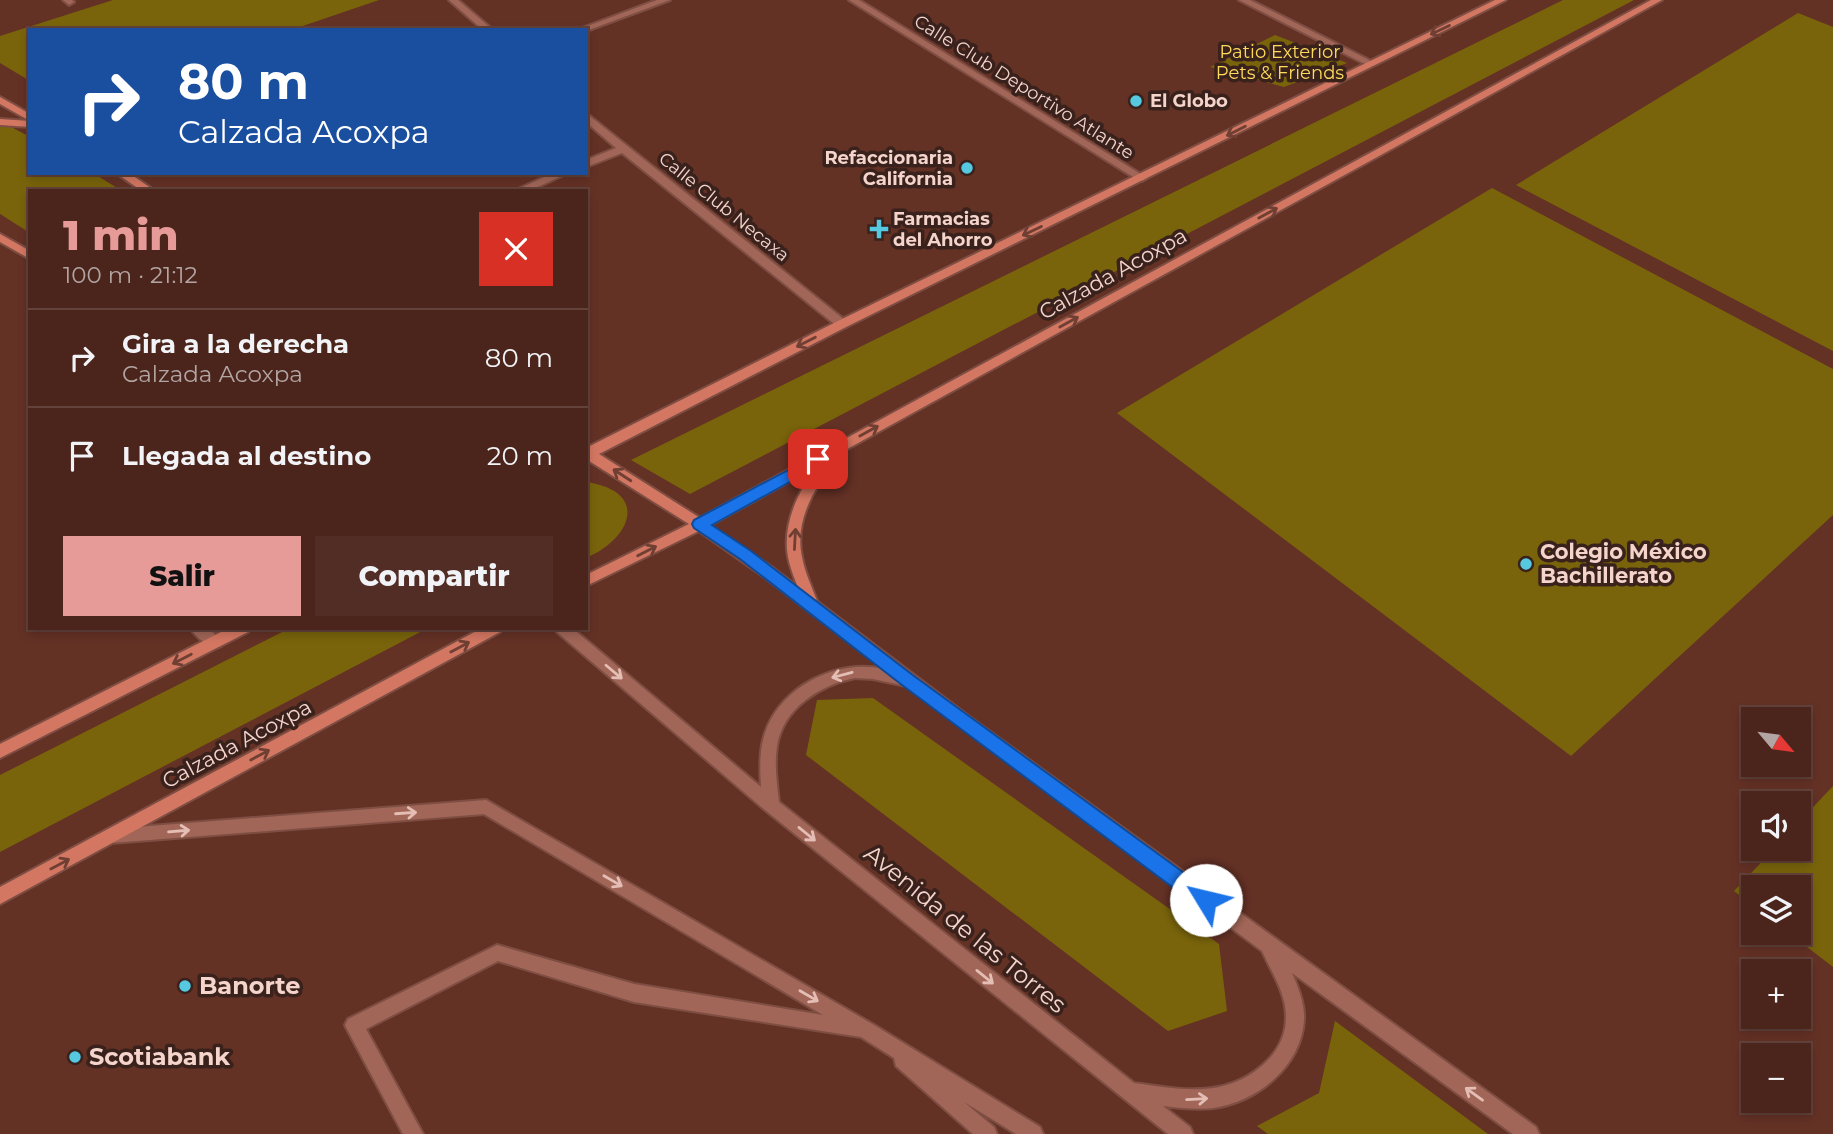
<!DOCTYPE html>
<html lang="es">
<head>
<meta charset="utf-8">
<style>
  :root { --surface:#4b251c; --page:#522d25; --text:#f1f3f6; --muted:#b2a5a3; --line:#62423b; --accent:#e69b98 }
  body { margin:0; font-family:Montserrat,sans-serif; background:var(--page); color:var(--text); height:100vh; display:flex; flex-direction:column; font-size:26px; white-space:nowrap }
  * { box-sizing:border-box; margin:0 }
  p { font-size:23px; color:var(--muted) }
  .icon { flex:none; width:38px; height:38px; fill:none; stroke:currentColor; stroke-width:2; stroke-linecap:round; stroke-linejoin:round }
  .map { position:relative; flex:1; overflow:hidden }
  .details { position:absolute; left:28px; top:189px; width:560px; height:441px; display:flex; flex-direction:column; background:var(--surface); border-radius:0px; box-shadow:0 4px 10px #0003,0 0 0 2px var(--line) }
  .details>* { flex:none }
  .hud { position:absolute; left:28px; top:28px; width:560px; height:147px; border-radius:0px; box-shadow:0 4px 10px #0003,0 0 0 2px var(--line); background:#1a4fa0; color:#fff; overflow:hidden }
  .needle { width:46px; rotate:119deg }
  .tools { position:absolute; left:1741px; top:707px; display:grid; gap:14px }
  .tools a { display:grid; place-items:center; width:70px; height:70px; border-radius:0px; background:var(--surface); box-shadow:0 4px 10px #0003,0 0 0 2px var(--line); font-size:35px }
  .pin { position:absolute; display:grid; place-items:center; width:60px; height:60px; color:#fff; margin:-30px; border-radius:14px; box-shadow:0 4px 10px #0006 }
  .me { position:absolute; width:77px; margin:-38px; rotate:306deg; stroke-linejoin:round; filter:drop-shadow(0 0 5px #0008) }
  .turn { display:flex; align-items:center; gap:24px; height:147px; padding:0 35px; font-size:32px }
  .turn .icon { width:91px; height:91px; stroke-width:2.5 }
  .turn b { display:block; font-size:49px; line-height:60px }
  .round { display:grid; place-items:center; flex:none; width:74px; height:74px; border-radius:0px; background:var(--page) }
  .head { display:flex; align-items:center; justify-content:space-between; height:119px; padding:0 35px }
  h1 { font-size:42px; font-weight:800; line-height:52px; color:var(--accent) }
  .button { display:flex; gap:14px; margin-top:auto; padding:14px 35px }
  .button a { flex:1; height:80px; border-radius:0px; background:var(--accent); color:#111; font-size:28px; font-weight:800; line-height:80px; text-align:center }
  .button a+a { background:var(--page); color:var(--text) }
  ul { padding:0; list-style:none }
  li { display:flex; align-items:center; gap:21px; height:98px; padding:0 35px; border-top:2px solid var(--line) }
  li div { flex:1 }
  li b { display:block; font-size:26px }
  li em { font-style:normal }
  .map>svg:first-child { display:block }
</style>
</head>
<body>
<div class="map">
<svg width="1833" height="1134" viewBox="0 0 1833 1134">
  <rect width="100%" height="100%" fill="#643125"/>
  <!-- green -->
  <g fill="#79640b">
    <polygon points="113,0 379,0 291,30 30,30 30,81 0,63 0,36"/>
    <polygon points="1563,0 1634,0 690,494 631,460"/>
    <polygon points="1798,13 1833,27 1833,351 1516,185"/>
    <polygon points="1275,35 1347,63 1284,87 1210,67"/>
    <polygon points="0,121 30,137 30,173 93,173 122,191 30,191 30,233 0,214"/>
    <polygon points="1492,188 1833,369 1833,515 1571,756 1117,413"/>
    <path d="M 586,482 C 649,491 633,538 586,558 Z"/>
    <polygon points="290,628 428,628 0,852 0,775"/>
    <polygon points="873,698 1219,944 1227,1011 1168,1031 806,755 817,700"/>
    <polygon points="1833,786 1833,967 1789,933 1799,933 1799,887 1754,887 1753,906 1734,891 1774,849 1799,849 1799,822"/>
    <polygon points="1335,1021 1488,1134 1268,1134 1257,1126 1319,1093"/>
  </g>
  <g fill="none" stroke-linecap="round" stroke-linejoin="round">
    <defs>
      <g id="lane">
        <path d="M 190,628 L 208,628 L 223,642 L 221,646 C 210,650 196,637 190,628 Z"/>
        <polygon points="486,800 874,1025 1040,1127 1043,1134 1016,1134 964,1102 994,1127 997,1134 973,1134 896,1066 894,1058 861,1037 634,1002 498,961 366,1029 423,1134 403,1134 348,1031 345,1025 348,1019 497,945 634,984 823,1015 484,814 111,843 105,841 103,836 105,831 111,829"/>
      </g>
      <g id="street">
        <polygon points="63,0 72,0 74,2 69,5"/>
        <polygon points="449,0 458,0 493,30 483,30"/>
        <polygon points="657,0 670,0 586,31 577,30"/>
        <polygon points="849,0 859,0 1147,178 1142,181 1138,180"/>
        <polygon points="1239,0 1250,0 1375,63 1367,65"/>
        <polygon points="586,113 846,321 846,327 838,327 622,153 586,167 586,160 616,148 586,122"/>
        <polygon points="553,173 568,173 529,191 514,191"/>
        <path d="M 700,519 L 773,568 L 971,718 L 1536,1127 L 1539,1134 L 1513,1134 L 1292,973 C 1298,987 1305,1004 1304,1020 C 1301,1067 1257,1102 1213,1108 C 1196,1110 1180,1108 1163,1106 L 1190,1127 L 1193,1134 L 1168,1134 L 765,810 L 557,632 L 555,628 L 572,628 L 761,787 C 760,769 759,751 765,733 C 780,687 837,658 884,669 L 763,576 L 695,528 L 693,524 ZM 855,678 L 873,679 L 906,686 L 1262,951 C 1272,973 1286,993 1286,1017 C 1286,1034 1279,1049 1267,1061 C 1229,1099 1183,1090 1134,1083 L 779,802 C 777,784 774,765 777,746 C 783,708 820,685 855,678 Z"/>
      </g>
      <g id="secondary">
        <path d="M 1495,0 L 1506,0 L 846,327 L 599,454 L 700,518 L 1651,0 L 1662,0 L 840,453 L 839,458 C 815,485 794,520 802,557 C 805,574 813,589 818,604 L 816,608 L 806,608 L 804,604 C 799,588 791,573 788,557 C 782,525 798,491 817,466 L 705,528 L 586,586 L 586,575 L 689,524 L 586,459 L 586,448 L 838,321 Z"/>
        <polygon points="0,97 30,114 30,121 0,104"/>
        <polygon points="0,119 30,121 30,127 0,125"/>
        <polygon points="116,173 129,173 155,191 142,191"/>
        <polygon points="0,234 30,251 30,259 0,242"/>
        <polygon points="229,628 250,628 248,632 0,758 0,744"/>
        <polygon points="482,628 502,628 500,632 0,904 0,887"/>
      </g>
    </defs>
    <!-- lane casing -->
    <use href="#lane" stroke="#7e4e43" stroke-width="4"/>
    <!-- street casing -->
    <use href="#street" stroke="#7e4e43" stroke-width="4"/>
    <!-- secondary casing -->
    <use href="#secondary" stroke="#7e4e43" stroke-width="4"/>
    <!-- lane -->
    <use href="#lane" fill="#a16658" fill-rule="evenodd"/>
    <!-- street -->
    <use href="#street" fill="#a16658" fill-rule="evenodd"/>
    <!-- secondary -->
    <use href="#secondary" fill="#d47762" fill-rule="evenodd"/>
  </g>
  <!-- one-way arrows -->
  <defs><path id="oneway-shaft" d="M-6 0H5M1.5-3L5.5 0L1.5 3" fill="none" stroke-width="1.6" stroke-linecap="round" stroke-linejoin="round" transform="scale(1.75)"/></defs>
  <g stroke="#6f3f34">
    <use href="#oneway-shaft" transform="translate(1440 30) rotate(154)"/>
    <use href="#oneway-shaft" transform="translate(1236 131) rotate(153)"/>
    <use href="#oneway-shaft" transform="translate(1268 213) rotate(-29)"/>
    <use href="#oneway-shaft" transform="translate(1032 231) rotate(154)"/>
    <use href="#oneway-shaft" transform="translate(1069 322) rotate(-29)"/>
    <use href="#oneway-shaft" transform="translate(806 342) rotate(153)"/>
    <use href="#oneway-shaft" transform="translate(869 431) rotate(-29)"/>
    <use href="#oneway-shaft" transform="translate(622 475) rotate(-147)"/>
    <use href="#oneway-shaft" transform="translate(795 539) rotate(-87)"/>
    <use href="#oneway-shaft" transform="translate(647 551) rotate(-27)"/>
    <use href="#oneway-shaft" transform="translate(460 647) rotate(-28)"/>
    <use href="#oneway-shaft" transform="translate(182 659) rotate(153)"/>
    <use href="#oneway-shaft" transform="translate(260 755) rotate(-28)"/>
    <use href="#oneway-shaft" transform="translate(60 864) rotate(-28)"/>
  </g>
  <g stroke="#e4beb5">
    <use href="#oneway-shaft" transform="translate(614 672) rotate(40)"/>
    <use href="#oneway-shaft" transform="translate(842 675) rotate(165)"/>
    <use href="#oneway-shaft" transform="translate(406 813) rotate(-4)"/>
    <use href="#oneway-shaft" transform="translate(179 831) rotate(-5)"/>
    <use href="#oneway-shaft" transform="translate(807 834) rotate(39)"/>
    <use href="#oneway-shaft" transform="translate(613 881) rotate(30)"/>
    <use href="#oneway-shaft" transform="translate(985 977) rotate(39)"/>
    <use href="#oneway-shaft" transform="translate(809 996) rotate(30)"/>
    <use href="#oneway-shaft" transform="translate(1474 1094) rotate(-144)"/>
    <use href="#oneway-shaft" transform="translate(1197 1099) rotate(-3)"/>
  </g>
  <!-- route -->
  <polygon fill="#1a73e8" stroke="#114b97" stroke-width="2" points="818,454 824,456 826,459 824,463 712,525 751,551 914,676 1213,894 1215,900 1213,907 1206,909 1199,907 902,685 740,559 694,528 692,524 694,520"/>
  <!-- markers -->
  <g fill="#56c9e1" stroke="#39211c" stroke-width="2.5">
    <circle cx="1136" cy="101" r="7"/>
    <circle cx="967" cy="168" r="7"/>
    <path d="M875.5 218.5h7v7h7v7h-7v7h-7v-7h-7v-7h7z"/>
    <circle cx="1526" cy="564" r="7"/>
    <circle cx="185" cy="986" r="7"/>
    <circle cx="75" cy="1057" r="7"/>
  </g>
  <g text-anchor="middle" stroke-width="7" stroke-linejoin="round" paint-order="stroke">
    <!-- far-park labels -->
    <g font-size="18" fill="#fedb5c" stroke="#39211c">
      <text x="1280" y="58">Patio Exterior<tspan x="1280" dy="21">Pets &amp; Friends</tspan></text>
    </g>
    <!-- far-street labels -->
    <g font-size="18" fill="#f5d4cc" stroke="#39211c">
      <text transform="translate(1024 87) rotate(32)" y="6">Calle Club Deportivo Atlante</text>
      <text transform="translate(724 207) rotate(39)" y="6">Calle Club Necaxa</text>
    </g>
    <!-- far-poi labels -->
    <g font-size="18" font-weight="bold" fill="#f5d4cc" stroke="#39211c" text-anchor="start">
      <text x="1150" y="107">El Globo</text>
      <text x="953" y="164" text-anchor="end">Refaccionaria<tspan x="953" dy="21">California</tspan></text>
      <text x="893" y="225">Farmacias<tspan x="893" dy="21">del Ahorro</tspan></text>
    </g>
    <!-- street labels -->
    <g font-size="21" fill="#f5d4cc" stroke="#39211c">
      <text transform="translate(1113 274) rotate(-29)" y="7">Calzada Acoxpa</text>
      <text transform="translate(237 744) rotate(-28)" y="7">Calzada Acoxpa</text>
    </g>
    <!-- poi labels -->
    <g font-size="21" font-weight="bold" fill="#f5d4cc" stroke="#39211c" text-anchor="start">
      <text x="1540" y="559">Colegio México<tspan x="1540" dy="24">Bachillerato</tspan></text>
    </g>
    <!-- near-street labels -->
    <g font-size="24" fill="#f5d4cc" stroke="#39211c">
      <text transform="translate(965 929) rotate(39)" y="8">Avenida de las Torres</text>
    </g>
    <!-- near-poi labels -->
    <g font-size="24" font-weight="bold" fill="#f5d4cc" stroke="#39211c" text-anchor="start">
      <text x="199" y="994">Banorte</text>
      <text x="89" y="1065">Scotiabank</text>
    </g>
  </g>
</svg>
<div class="tools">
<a><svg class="needle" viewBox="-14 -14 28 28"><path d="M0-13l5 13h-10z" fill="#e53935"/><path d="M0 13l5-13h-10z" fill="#b2a5a3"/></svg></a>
<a><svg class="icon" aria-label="sound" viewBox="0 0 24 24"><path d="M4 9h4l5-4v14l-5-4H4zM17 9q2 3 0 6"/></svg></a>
<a><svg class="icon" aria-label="layers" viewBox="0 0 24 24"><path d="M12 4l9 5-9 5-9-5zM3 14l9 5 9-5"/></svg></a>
<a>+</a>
<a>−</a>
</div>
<div class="pin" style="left:818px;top:459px;background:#d93025"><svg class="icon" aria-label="arrive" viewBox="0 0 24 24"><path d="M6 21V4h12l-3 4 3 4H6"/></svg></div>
<svg class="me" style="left:1206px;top:900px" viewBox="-20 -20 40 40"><circle r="19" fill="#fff"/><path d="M0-13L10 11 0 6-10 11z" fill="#1a73e8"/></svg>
<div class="hud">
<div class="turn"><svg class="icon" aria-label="right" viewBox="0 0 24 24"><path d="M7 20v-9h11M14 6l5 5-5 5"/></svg><div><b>80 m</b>Calzada Acoxpa</div></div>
</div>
<section class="details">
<div class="head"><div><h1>1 min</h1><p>100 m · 21:12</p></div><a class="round" style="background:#d93025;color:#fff"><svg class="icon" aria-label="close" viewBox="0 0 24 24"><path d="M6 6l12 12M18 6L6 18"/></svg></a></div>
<ul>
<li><svg class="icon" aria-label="right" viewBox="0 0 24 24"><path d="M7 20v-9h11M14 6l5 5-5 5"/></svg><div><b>Gira a la derecha</b><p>Calzada Acoxpa</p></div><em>80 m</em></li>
<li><svg class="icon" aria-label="arrive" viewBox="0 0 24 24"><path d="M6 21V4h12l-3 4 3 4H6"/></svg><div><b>Llegada al destino</b></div><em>20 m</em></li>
</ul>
<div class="button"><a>Salir</a><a>Compartir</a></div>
</section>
</div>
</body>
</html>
